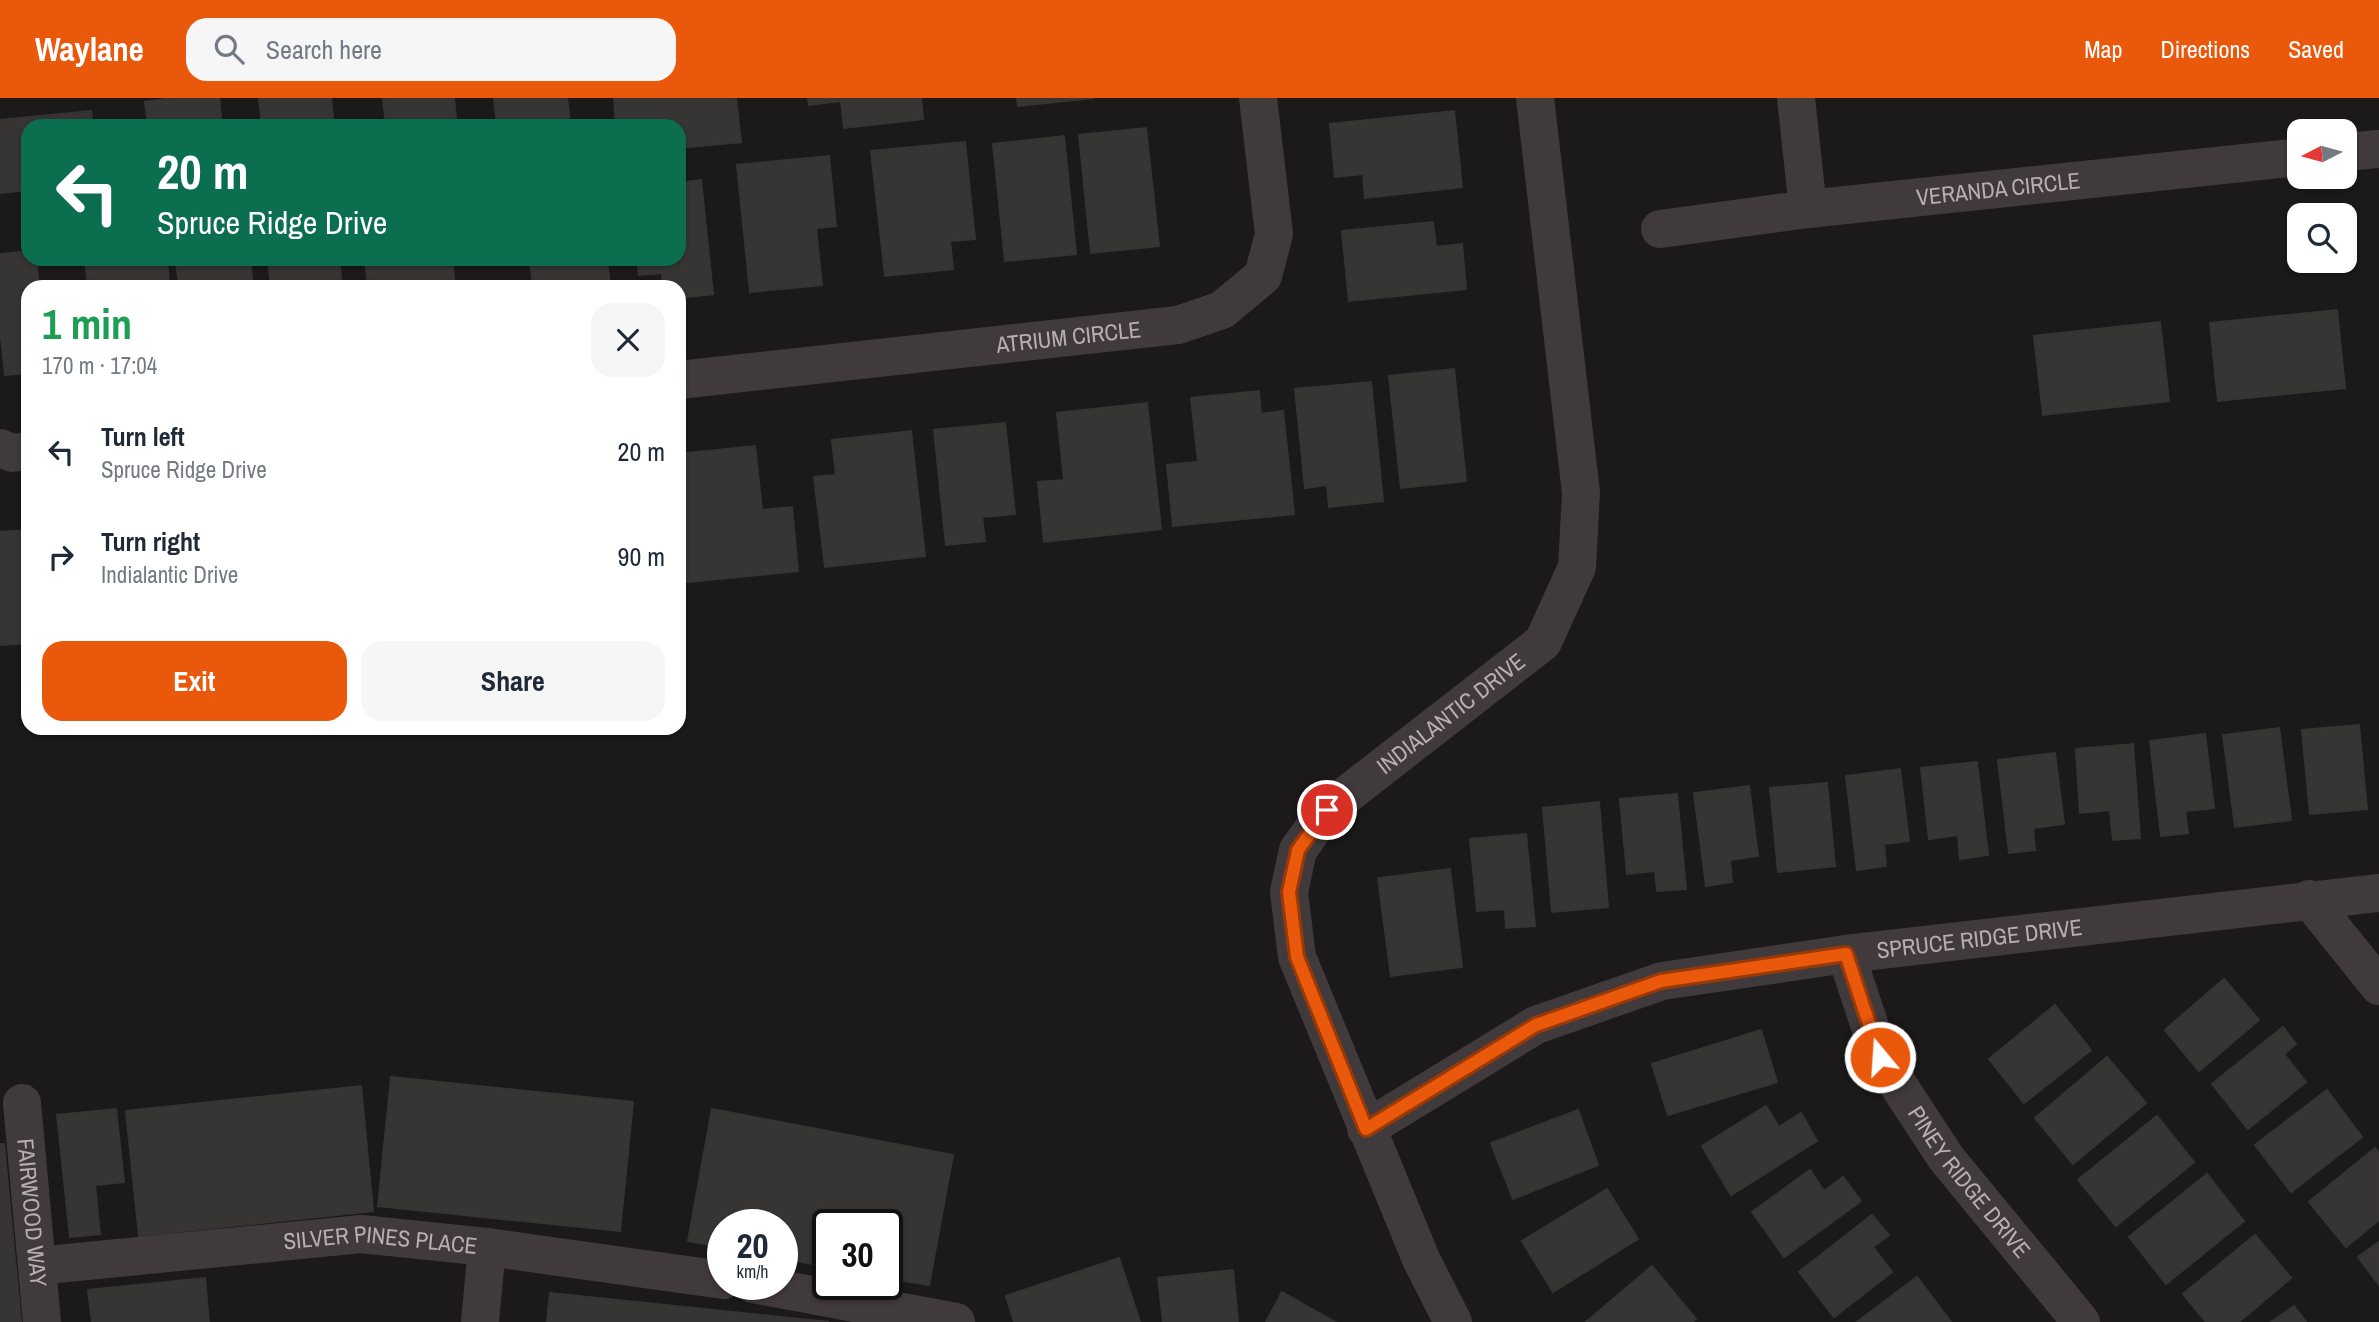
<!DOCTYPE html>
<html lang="en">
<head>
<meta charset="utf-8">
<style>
  :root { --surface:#fff; --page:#f6f6f7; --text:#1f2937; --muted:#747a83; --accent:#ea580c }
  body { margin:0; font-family:"Archivo Narrow",sans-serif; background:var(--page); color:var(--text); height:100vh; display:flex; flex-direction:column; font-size:26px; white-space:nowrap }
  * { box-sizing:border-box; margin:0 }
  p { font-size:23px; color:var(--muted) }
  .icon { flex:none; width:38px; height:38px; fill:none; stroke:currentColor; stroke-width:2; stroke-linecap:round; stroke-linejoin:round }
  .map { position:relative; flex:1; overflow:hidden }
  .side { position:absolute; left:21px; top:182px; width:665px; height:455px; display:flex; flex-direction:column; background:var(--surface); border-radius:21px; box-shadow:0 2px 5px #0004 }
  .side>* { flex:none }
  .banner { position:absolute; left:21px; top:21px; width:665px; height:147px; border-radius:21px; box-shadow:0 2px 5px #0004; background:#0b6e4f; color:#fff; overflow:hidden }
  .needle { width:46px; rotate:264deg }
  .tools { position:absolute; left:2287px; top:21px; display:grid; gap:14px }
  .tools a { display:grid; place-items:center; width:70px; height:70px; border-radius:14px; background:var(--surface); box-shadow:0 2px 5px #0004; font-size:35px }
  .speed { position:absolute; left:707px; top:1111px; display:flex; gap:14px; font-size:35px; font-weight:700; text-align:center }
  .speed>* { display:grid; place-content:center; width:91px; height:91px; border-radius:50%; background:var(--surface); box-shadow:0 2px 5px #0004; line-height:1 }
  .speed small { font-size:18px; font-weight:400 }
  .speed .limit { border:4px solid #111; border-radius:10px; background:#fff; color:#111 }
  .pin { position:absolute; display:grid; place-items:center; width:60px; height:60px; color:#fff; margin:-30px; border:4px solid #fff; border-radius:50%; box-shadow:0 2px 7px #0007 }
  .me { position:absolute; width:77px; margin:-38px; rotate:342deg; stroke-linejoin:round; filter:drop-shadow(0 0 5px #0008) }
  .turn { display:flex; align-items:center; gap:24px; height:147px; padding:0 21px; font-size:32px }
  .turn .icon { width:91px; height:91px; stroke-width:2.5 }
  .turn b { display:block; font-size:49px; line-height:60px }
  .round { display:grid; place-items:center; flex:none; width:74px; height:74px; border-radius:21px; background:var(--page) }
  .summary { display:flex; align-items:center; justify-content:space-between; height:119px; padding:0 21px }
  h1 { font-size:42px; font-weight:700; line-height:52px; color:#1e9e55 }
  .primary-button { display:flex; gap:14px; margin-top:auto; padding:14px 21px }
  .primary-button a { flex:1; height:80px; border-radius:21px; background:var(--accent); color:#fff; font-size:28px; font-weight:700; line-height:80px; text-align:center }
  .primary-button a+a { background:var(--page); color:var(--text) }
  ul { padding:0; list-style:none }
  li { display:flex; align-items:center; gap:21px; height:105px; padding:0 21px }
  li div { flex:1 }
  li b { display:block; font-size:26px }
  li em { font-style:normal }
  header { display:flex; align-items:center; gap:42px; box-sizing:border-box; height:98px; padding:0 35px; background:var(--accent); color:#fff }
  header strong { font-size:33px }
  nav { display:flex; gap:38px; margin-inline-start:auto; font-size:24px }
  .search { width:490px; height:63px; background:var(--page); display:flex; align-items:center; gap:18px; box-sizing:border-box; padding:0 24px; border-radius:21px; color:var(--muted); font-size:26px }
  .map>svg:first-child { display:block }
</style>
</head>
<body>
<header>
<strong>Waylane</strong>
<div class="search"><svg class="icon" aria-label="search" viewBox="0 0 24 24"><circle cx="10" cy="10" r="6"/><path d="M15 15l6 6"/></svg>Search here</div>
<nav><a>Map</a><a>Directions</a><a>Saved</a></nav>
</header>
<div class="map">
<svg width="2379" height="1224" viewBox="0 0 2379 1224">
  <rect width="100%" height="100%" fill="#1b1919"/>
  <!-- building -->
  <g fill="#373434" stroke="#373334" stroke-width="2">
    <polygon points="172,0 219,0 222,28 148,28 145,4"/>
    <polygon points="259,0 331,0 334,28 262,28"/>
    <polygon points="383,0 454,0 457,28 386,28"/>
    <polygon points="494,0 567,0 570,26 497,28"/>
    <polygon points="614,0 736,0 741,44 679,50 679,28 616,28"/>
    <polygon points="808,0 921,0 923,21 844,30 841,3 809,7"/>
    <polygon points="1017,0 1094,0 1018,8"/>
    <polygon points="91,13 93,28 28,28 28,92 0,95 0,22"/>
    <polygon points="1454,13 1462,89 1365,100 1363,76 1335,79 1330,26"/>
    <polygon points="1146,30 1159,148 1091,155 1079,37"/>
    <polygon points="1064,38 1076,156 1005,163 993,46"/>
    <polygon points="965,44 975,141 950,143 953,171 885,178 871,53"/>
    <polygon points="829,58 836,128 816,130 822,187 750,194 737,67"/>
    <polygon points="701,82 713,196 679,200 679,189 663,189 662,175 639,177 637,161 679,161 679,85"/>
    <polygon points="1433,124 1436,149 1462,146 1466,191 1349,203 1342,133"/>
    <polygon points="28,153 28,161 36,161 39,188 69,185 69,189 28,189 28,275 5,277 0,230 0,156"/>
    <polygon points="85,161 167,161 169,189 88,189"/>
    <polygon points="176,161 250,161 253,189 179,189"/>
    <polygon points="268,161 339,161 342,189 271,189"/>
    <polygon points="365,161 452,161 455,189 368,189"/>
    <polygon points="530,161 607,161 610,189 533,189"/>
    <polygon points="2337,212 2345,290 2218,303 2210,225"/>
    <polygon points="2160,224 2169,303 2043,317 2034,238"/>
    <polygon points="1454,271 1466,383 1401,390 1389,278"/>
    <polygon points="1371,284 1383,403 1329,409 1327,387 1305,390 1295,291"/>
    <polygon points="1259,293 1261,316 1283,313 1294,416 1173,428 1167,367 1198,364 1191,300"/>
    <polygon points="1147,305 1161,431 1044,444 1038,384 1064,382 1057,315"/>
    <polygon points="1005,325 1015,416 982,419 985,443 946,447 934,332"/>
    <polygon points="911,333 925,458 825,469 814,379 836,377 832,342"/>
    <polygon points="755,348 762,412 792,409 798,473 679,485 679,356"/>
    <polygon points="28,432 28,545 0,547 0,434"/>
    <polygon points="2359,627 2367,711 2310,716 2302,632"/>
    <polygon points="2279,630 2291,722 2235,729 2223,637"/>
    <polygon points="2205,636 2214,710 2185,713 2188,735 2161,738 2150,643"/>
    <polygon points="2133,646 2140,740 2113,742 2110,712 2080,715 2076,651"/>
    <polygon points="2055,655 2064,726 2033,730 2035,752 2009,755 1998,662"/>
    <polygon points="1977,664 1988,757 1960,761 1958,737 1929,741 1921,670"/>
    <polygon points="1900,671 1909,743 1884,746 1886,768 1857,772 1846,678"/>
    <polygon points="1827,685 1835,768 1778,774 1770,690"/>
    <polygon points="1749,688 1758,758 1730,762 1732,784 1706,788 1694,695"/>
    <polygon points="1677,696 1686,791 1657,793 1655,773 1627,776 1620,701"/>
    <polygon points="1599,704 1608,809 1552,814 1543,710"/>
    <polygon points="1526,736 1535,828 1506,830 1505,811 1477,813 1470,741"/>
    <polygon points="1450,771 1462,869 1391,878 1378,780"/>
    <polygon points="2224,881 2259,922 2199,973 2165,932"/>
    <polygon points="2055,907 2091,952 2024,1005 1989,961"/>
    <polygon points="2283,929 2296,946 2284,956 2306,984 2248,1031 2212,986"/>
    <polygon points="1761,932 1777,984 1668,1017 1652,966"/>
    <polygon points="2107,959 2146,1005 2073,1066 2035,1020"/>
    <polygon points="391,979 633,1004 620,1133 378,1108"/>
    <polygon points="361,988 373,1113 139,1138 126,1013"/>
    <polygon points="2327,992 2362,1039 2291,1094 2255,1047"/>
    <polygon points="1766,1008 1779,1029 1801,1015 1817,1043 1731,1097 1702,1048"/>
    <polygon points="116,1011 124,1084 95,1087 100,1136 70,1139 57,1017"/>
    <polygon points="712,1011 953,1057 929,1187 887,1180 887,1127 828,1127 828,1169 782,1160 782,1127 723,1127 723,1149 688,1143"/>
    <polygon points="1578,1012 1598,1067 1513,1101 1491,1045"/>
    <polygon points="2157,1018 2194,1064 2116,1128 2078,1082"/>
    <polygon points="0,1046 4,1046 21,1224 0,1224"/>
    <polygon points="2375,1050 2379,1055 2379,1122 2346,1149 2309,1104"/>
    <polygon points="1810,1072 1824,1093 1843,1079 1861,1103 1784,1159 1752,1114"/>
    <polygon points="2207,1076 2244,1123 2166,1186 2129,1139"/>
    <polygon points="1607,1091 1638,1141 1553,1194 1522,1143"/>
    <polygon points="1872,1117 1889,1137 1873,1149 1892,1174 1834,1219 1799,1174"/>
    <polygon points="2255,1137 2291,1180 2239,1224 2206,1224 2183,1196"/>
    <polygon points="2379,1144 2379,1187 2358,1159"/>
    <polygon points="1119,1160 1140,1224 1014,1224 1006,1198"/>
    <polygon points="1652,1168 1696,1221 1692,1224 1586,1224"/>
    <polygon points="1233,1172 1238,1224 1163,1224 1158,1180"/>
    <polygon points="1917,1179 1951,1224 1857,1224"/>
    <polygon points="205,1180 209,1224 92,1224 88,1192"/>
    <polygon points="1282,1194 1335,1224 1266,1224"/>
    <polygon points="550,1195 829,1224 547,1224"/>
    <polygon points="2294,1208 2306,1224 2271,1224"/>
  </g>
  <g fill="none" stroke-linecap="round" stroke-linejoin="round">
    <!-- minor -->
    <g stroke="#403a3c" stroke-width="38">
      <path id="s1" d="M 1796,0 L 1808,111 L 2300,59"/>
      <polyline points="2345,54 2379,51"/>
      <polyline points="1660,131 1808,111"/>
      <path id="s2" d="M 679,282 L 1178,227 L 1222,212 L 1263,178 L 1274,136 L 1258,0"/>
      <polyline points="0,350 12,355 28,353"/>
      <polyline points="2309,801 2379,888"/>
      <path id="s3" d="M 1846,856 L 1880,959 L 1946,1060 L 2081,1224"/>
      <path id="s4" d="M 22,1005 L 42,1224"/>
      <path id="s5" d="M 1366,1031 L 1536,927 L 1662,883 L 1846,856 L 2379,795"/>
      <path id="s6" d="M 37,1168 L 361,1136 L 487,1149 L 723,1182"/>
      <polyline points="753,1186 956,1224"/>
      <polyline points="480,1224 487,1149"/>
      <path id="s7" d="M 1453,1224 L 1421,1161 L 1297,859 L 1289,794 L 1298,752 L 1327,712 L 1543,544 L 1577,469 L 1581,395 L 1535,0"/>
    </g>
  </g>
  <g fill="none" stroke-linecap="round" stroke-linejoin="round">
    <defs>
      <polyline id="route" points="1327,712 1298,752 1289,794 1297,859 1366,1031 1536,927 1661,883 1846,856 1880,959"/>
    </defs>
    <!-- route casing -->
    <use href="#route" stroke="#983908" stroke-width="18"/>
    <!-- route -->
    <use href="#route" stroke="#ea580c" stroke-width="12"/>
  </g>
  <g text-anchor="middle" stroke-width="5" stroke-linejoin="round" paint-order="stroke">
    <!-- street labels -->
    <g font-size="23" fill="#baacb2" stroke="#161414">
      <text dy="8" stroke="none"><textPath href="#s1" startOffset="303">VERANDA CIRCLE</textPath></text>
      <text dy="8" stroke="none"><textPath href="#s2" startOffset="392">ATRIUM CIRCLE</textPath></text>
      <text dy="8" stroke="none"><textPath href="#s7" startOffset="712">INDIALANTIC DRIVE</textPath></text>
      <text dy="8" stroke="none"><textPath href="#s5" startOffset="653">SPRUCE RIDGE DRIVE</textPath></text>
      <text dy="8" stroke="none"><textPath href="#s3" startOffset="262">PINEY RIDGE DRIVE</textPath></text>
      <text dy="8" stroke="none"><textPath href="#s4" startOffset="110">FAIRWOOD WAY</textPath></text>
      <text dy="8" stroke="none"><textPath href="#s6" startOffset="345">SILVER PINES PLACE</textPath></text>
    </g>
  </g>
</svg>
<div class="tools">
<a><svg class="needle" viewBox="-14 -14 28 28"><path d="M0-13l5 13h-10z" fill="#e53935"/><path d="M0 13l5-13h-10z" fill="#747a83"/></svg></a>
<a><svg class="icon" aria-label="search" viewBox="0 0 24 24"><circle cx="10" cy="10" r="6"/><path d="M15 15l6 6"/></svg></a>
</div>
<div class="speed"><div>20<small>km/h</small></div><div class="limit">30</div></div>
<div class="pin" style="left:1327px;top:712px;background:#d93025"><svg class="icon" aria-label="arrive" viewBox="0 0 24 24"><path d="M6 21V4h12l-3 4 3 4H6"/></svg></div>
<svg class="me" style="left:1880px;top:959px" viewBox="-20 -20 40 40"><circle r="17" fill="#ea580c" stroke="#fff" stroke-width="3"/><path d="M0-11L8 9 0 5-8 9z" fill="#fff"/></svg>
<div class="banner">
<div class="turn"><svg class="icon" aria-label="left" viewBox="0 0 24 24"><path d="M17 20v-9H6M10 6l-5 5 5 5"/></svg><div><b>20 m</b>Spruce Ridge Drive</div></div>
</div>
<section class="side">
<div class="summary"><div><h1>1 min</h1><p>170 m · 17:04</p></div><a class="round"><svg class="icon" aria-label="close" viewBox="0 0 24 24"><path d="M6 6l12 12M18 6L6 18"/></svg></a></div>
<ul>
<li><svg class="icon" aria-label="left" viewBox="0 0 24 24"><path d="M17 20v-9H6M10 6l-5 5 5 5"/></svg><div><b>Turn left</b><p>Spruce Ridge Drive</p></div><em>20 m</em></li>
<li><svg class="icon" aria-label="right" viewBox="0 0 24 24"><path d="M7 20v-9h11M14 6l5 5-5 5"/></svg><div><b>Turn right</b><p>Indialantic Drive</p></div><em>90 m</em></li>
</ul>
<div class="primary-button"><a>Exit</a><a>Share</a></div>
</section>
</div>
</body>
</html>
